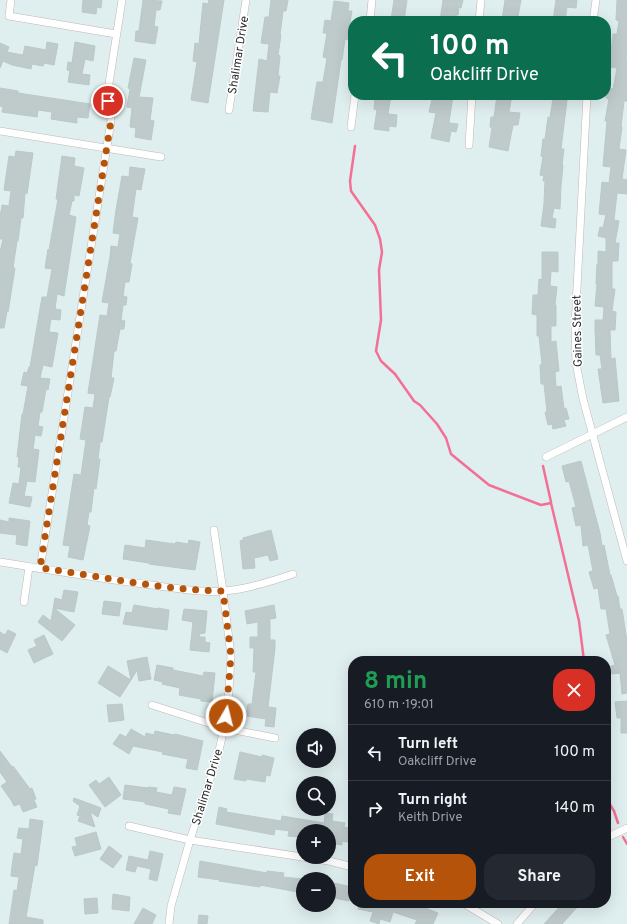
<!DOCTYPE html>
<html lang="en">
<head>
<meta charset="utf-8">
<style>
  :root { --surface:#171b24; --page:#242831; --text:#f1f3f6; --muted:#9ea1a6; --line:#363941; --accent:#b45309 }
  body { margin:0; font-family:Overpass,sans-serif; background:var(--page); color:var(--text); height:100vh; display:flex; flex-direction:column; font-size:15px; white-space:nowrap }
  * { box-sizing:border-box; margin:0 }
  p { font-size:13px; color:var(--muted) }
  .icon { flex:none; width:22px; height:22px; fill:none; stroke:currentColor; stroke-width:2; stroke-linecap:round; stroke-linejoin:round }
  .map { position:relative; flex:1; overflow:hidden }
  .side { position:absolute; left:348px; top:656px; width:263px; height:252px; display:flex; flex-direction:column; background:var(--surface); border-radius:16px; box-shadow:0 4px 16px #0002 }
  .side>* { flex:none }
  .banner { position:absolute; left:348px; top:16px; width:263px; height:84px; border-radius:16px; box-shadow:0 4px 16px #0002; background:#0b6e4f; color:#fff; overflow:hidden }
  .controls { position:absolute; left:296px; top:728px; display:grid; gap:8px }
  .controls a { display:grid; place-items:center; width:40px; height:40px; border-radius:50%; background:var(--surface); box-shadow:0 4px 16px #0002; font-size:20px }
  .pin { position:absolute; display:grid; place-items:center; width:34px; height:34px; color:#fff; margin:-17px; border:2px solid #fff; border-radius:50%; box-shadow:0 1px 4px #0007 }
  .me { position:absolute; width:44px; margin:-22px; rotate:8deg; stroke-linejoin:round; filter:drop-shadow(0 0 3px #0008) }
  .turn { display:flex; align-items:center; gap:14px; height:84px; padding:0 16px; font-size:18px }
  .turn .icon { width:52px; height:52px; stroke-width:2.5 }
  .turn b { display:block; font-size:28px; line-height:34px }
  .round { display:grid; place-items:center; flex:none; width:42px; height:42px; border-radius:16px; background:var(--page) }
  .headline { display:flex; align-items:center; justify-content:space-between; height:68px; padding:0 16px }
  h1 { font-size:24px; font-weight:700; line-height:30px; color:#1e9e55 }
  .cta { display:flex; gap:8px; margin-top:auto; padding:8px 16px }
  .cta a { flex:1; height:46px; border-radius:16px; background:var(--accent); color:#fff; font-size:16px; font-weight:700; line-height:46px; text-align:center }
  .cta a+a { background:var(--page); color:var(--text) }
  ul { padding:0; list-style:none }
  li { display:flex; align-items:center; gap:12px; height:56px; padding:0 16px; border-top:1px solid var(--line) }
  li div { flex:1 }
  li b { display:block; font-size:15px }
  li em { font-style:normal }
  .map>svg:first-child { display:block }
</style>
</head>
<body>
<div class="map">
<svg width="627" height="924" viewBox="0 0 627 924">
  <rect width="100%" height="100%" fill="#dfeeef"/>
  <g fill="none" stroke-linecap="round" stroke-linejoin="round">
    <!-- stream -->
    <g stroke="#f37094" stroke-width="2.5">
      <polyline points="355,146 350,181 351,191 375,225 380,239 382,252 379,270 381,320 376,351 381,361 395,374 414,401 420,405 437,424 446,438 451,454 489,485 541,505 551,503 579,621 584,661"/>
      <polyline points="543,466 551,502"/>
      <polyline points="606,785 609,803 614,811 618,823"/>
      <polyline points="623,837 627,844"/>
    </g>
  </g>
  <!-- building -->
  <g fill="#bfcacb" stroke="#b9c9cb">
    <polygon points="83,0 102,0 101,8 97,7 96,14 82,12"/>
    <polygon points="143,0 162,1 160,10 156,10 154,26 158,27 155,44 135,41 136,31 139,31"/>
    <polygon points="209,0 224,0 208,103 191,100 197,62 193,61 195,43 199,44 203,3 208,4"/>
    <polygon points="271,0 288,0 286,11 283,11 280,35 281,35 278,55 280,56 278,76 280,76 277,93 270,92 268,112 253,111 259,59 267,61 269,44 261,43 265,17 269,17"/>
    <polygon points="394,0 407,0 404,21 391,20"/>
    <polygon points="443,0 463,0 461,8 459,7 458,15 456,15 455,21 440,21"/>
    <polygon points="505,0 521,0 517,21 502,20"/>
    <polygon points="556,0 577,0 576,8 567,7 565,21 553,21"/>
    <polygon points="617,0 627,0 627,49 626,60 627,61 627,101 624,101 621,127 622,127 619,149 626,150 622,179 627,180 627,194 617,193 614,220 619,221 615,243 619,243 618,261 612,261 612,289 615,289 612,311 616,312 615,330 610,330 611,359 615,358 619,401 603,403 598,369 602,369 600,355 596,355 595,329 595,320 603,320 604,307 595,306 597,284 596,284 597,264 598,264 598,251 606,252 606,238 598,236 600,227 603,228 606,215 599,214 602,182 609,183 611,167 603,166 607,121 605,121 609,99 606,98 608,88 613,89 617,68 609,67 613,34 617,34 619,21 616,20"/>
    <polygon points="334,1 349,3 348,11 352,11 347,40 345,39 342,60 341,60 332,123 311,119 317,82 323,82 327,58 323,57 327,33 323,33 325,20 331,21"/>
    <polygon points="47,42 58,44 54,65 44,63 43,66 32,64 31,69 12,65 3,61 0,68 0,43 9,47 7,52 23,55 25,46 46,50"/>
    <polygon points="75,42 95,46 93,61 85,59 82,74 90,75 89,85 68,82 70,71 67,70 68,62 72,63"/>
    <polygon points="134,58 146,60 139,97 153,98 150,120 154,121 151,140 135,137 136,128 130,127 132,108 127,107 130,89 128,88"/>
    <polygon points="0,88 18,91 18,93 90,104 88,118 77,117 77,123 51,119 52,112 38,110 37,117 2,112 3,107 0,106"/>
    <polygon points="379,95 391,95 388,114 397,115 396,127 389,126 389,131 374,129 377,110 374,109 375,98 378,99"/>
    <polygon points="433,95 453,95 449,123 458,124 456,132 451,131 449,142 431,138 436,113 429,112"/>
    <polygon points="497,95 512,95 509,112 520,113 518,125 513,125 508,151 489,147 492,128 490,127 491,117 494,117"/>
    <polygon points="553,98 567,100 561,149 564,149 562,165 563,165 561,186 560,209 554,208 552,218 556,219 555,228 541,226 544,204 545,181 543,181 544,176 540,175 543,157 541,156 543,139 545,139 548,117 550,118"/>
    <polygon points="16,151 33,153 27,194 25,193 23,218 21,218 18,241 17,241 13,268 15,268 8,312 7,311 4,328 0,328 0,252 3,239 0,239 0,217 2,205 9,206 11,191 4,190 9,156 15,157"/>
    <polygon points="62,156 75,158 74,166 84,168 79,196 74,195 74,201 72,201 69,215 76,217 64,296 57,294 55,309 61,310 60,320 51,319 49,332 58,333 52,367 43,365 40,378 50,379 48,390 46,389 42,412 40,412 38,426 43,427 41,436 35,435 33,449 39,450 35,482 27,481 24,496 32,497 30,507 9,503 13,483 19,484 21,467 18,467 19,457 17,457 22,414 23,414 28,386 21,385 24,372 27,373 29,367 30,367 42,297 47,297 52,269 45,268 48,249 49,250 58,199 56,199"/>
    <polygon points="130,167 145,169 141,190 136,189 132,217 138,218 130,263 132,264 129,282 125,282 123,296 127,297 126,305 123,305 121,320 125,321 124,329 120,329 116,351 114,351 111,378 114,378 110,397 109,397 102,442 100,442 98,459 100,459 96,489 94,488 91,512 89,512 87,525 90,526 83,560 68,557 70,546 63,545 74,474 81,475 86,440 80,439 85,407 93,408 95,394 88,393 100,315 107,316 109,303 102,302 110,257 111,246 118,247 120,234 113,233 116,210 122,176 129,177"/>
    <polygon points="542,252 558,252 558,272 551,271 550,286 557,287 555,305 556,305 556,326 551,326 551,342 556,341 559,371 555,372 556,387 561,386 564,409 566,408 569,419 564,420 566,426 553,429 552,424 548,425 545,412 547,412 544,384 541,384 540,365 542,364 539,336 537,336 537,315 532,314 533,295 538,295 539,279 542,280"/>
    <polygon points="581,461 600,533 602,546 604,545 610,575 611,575 617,596 618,596 620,609 622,609 627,641 627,693 622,694 620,673 612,674 611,666 615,665 606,635 610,634 606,609 601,609 598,588 594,589 589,572 593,571 588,545 583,546 581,525 576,526 572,508 576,507 569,481 566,482 562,466"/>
    <polygon points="9,518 30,521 27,546 16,544 17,535 0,533 0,520 9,522"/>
    <polygon points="271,530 278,559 270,561 268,555 254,558 255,568 243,569 240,541 243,540 243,538"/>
    <polygon points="146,540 175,544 176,542 188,544 189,540 200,542 195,570 149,564 149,563 123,559 125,545 145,548"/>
    <polygon points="64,590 78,592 74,612 54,608 75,625 62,641 38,622 43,615 51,621 55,598 62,600"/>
    <polygon points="104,601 121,603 119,616 102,614"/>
    <polygon points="134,605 158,609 158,608 169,610 167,630 123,624 126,612 132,613"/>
    <polygon points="274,605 276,618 270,619 270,640 275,640 275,648 268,707 276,708 274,727 265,726 266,719 246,716 248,704 252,704 256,672 253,672 254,648 250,648 250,637 258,637 258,622 247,624 245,611"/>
    <polygon points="184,609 207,611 205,633 199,634 200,637 205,637 205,642 210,643 209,652 190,650 193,622 182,620"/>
    <polygon points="8,630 16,634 7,653 0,649 0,632 5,635"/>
    <polygon points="44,635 53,654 34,663 28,650 37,646 34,640"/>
    <polygon points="147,657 151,679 139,681 137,670 131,680 127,661"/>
    <polygon points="157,665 173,668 173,670 203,676 204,672 215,673 212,702 201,701 201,699 179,695 180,688 162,684 163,682 154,680"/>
    <polygon points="108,666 131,680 120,697 98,683"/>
    <polygon points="627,701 627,733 621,733 621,718 617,718 615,702"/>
    <polygon points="122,704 124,720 109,722 107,705"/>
    <polygon points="131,729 145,737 146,733 154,735 155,731 174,735 175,734 203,741 197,770 186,768 188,759 162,754 163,752 133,746 129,754 113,744 120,734 126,737"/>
    <polygon points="0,751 12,767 13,766 30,789 32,788 36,799 34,800 37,807 23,812 20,804 14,806 11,800 1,786 7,782 0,772"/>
    <polygon points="240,752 262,757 262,755 274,758 270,776 266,775 265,782 246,779 246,781 234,779"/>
    <polygon points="109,777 121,795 105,807 89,785 96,780 99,784"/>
    <polygon points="125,785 148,788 148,787 157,788 156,792 172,795 174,787 186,789 180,815 168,813 169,809 145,804 145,802 123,799"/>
    <polygon points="74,798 101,808 98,817 90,812 95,827 78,821 80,816 77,815 80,806 73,801"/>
    <polygon points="219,807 227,809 226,812 281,821 282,816 324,823 325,813 333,814 332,821 345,823 344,827 353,829 353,843 342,841 342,845 329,843 329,831 303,831 303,834 298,833 297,837 288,836 289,831 275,829 274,835 216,824"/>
    <polygon points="30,819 43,821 37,866 35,865 26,917 43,920 43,924 9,924 14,890 17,891 19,877 11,876 12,866 14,853 21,854 23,839 17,838 19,828 29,829"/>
    <polygon points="96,832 101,849 75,856 72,847 77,846 75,838"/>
    <polygon points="109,846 122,856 113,868 100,859"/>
    <polygon points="150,851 163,854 157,881 149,879 151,869 137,866 135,872 126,870 129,856 148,860"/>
    <polygon points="200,861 267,873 267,871 284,873 283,877 303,879 303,893 260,885 260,887 219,881 220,880 198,877"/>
    <polygon points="329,882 352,887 349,901 329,897"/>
    <polygon points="113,894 130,897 129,911 112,909"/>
    <polygon points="97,898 98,913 85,914 84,899"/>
    <polygon points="359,903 413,903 438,913 433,924 415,924 417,920 393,912 390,922 380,919 379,924 370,921 373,912 358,909"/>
    <polygon points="563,903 581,903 562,924 544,924"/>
    <polygon points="143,908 156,915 152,924 134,924"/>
    <polygon points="199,915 208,916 207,924 198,924"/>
  </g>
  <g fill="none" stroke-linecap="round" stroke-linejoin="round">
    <defs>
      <g id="street">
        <polyline points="11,0 9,16 116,34"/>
        <polyline points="370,21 372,0"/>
        <polyline points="479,21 481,0"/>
        <polyline points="593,21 596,0"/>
        <polyline points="587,95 575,326 576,363 583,399 627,561"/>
        <polyline points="229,110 246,0"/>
        <polyline points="351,127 355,95"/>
        <polyline points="0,131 161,157"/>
        <polyline points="469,145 472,95"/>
        <polyline points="546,457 627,417"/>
        <path d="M 0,562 C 50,570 101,579 151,585 C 175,588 200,593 224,591 C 248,589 270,582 293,574"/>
        <polyline points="40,569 111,121 108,90 122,0"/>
        <polyline points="24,602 29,567"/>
        <polyline points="152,705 224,728 275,738"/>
        <polyline points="129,826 190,840 329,861 353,867"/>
        <polyline points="606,838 627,828"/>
        <polyline points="463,903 498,924"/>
        <polyline points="169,924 171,906 190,840 218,755 224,728 229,691 231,656 223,591 214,530"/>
        <polyline points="517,924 535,903"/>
      </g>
    </defs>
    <!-- street casing -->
    <use href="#street" stroke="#c1b7b3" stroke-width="8"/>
    <!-- street -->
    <use href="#street" stroke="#fff" stroke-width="7"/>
  </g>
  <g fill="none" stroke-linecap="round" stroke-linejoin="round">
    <!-- route -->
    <path stroke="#b45309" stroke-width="7" stroke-dasharray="0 12.6" d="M 108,101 L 111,121 L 40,568 C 101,576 161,590 223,591 L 231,656 L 226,716"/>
  </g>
  <g text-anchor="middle" stroke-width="3" stroke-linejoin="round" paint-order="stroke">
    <!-- street labels -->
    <g font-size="12" fill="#2d2d2d" stroke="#fff">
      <text transform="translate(238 55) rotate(-81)" y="4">Shalimar Drive</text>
      <text transform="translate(577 331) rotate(-91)" y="4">Gaines Street</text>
      <text transform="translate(207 787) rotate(-73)" y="4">Shalimar Drive</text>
    </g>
  </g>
</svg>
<div class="controls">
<a><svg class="icon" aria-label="sound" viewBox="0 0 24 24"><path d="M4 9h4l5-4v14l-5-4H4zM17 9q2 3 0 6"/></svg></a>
<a><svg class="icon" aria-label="search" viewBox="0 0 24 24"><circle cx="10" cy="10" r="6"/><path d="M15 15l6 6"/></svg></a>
<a>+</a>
<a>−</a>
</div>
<div class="pin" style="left:108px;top:101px;background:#d93025"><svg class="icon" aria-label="arrive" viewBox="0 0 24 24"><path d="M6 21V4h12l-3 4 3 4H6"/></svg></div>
<svg class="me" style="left:226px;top:716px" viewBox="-20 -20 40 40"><circle r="17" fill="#b45309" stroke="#fff" stroke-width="3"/><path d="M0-11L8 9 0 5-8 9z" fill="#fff"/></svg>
<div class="banner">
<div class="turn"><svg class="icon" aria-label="left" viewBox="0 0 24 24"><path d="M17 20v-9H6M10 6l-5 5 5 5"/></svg><div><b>100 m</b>Oakcliff Drive</div></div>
</div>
<section class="side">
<div class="headline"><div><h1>8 min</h1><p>610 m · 19:01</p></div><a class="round" style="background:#d93025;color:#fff"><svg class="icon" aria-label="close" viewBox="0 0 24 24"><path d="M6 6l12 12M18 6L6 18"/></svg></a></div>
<ul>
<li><svg class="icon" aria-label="left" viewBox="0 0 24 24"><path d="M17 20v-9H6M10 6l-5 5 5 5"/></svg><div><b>Turn left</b><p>Oakcliff Drive</p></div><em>100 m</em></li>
<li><svg class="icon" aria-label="right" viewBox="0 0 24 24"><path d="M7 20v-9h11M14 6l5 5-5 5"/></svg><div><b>Turn right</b><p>Keith Drive</p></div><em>140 m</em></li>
</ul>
<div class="cta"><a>Exit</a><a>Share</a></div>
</section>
</div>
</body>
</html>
